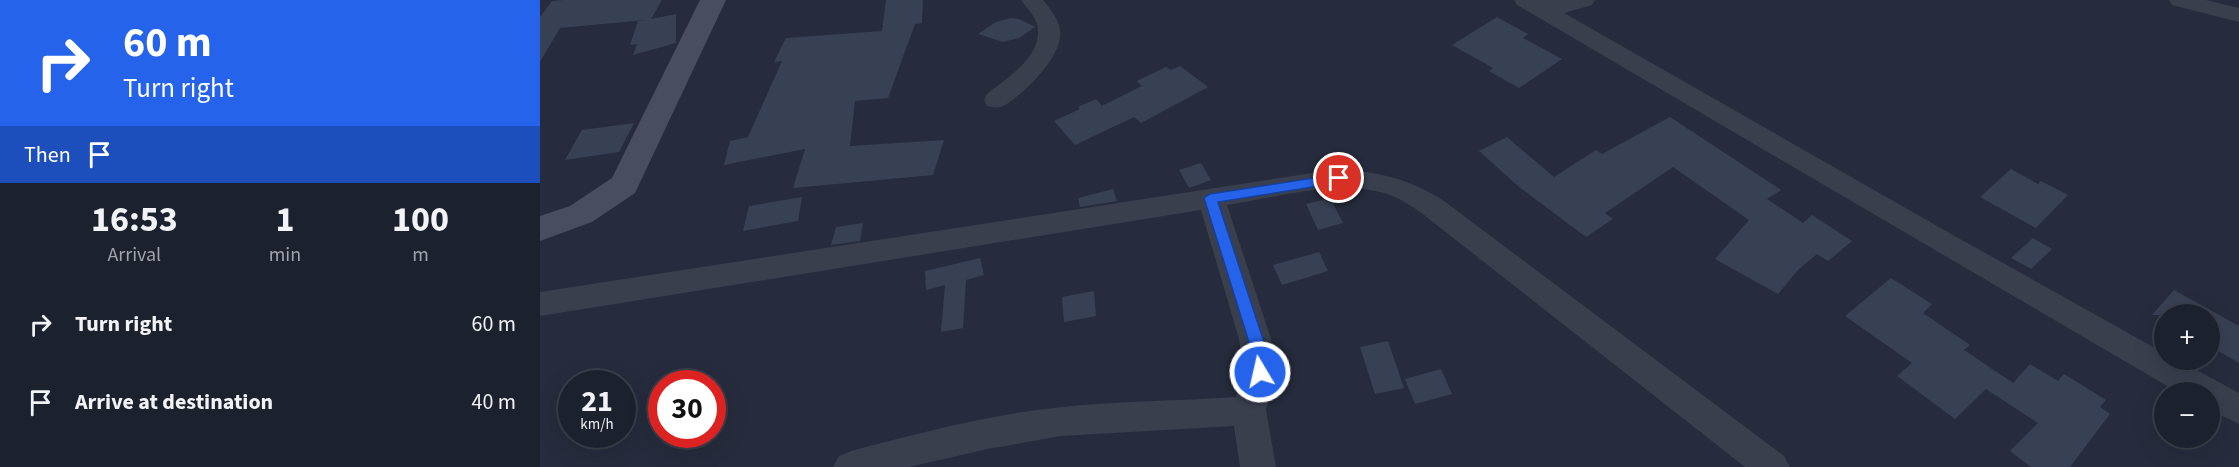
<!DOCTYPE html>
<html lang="en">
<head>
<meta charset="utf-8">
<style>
  :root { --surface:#1c212e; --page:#252936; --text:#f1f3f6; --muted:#a0a3aa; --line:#3a3e4a }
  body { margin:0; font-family:"Source Sans 3",sans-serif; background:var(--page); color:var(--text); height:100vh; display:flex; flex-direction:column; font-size:22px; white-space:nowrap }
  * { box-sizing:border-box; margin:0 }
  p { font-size:20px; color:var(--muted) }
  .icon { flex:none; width:33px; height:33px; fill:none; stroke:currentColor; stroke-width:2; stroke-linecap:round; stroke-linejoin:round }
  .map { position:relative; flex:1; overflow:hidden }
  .drawer { display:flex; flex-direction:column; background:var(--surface); width:540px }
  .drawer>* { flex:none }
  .top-card { background:#2563eb; color:#fff; overflow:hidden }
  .tools { position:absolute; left:1614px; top:304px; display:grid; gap:12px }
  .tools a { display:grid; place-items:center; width:66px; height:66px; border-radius:50%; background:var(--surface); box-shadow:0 6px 24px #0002,0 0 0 2px var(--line); font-size:30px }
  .speed { position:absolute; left:18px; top:370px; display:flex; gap:12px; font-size:30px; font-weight:700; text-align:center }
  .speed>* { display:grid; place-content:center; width:78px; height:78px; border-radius:50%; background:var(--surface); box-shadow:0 6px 24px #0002,0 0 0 2px var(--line); line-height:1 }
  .speed small { font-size:15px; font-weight:400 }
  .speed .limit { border:9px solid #d22; background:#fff; color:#111 }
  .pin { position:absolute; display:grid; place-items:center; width:51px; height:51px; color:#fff; margin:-26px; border:3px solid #fff; border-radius:50%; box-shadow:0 2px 6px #0007 }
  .me { position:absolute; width:66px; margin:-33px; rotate:351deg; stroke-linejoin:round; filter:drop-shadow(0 0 4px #0008) }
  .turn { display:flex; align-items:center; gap:21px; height:126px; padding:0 24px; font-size:27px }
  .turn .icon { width:78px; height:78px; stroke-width:2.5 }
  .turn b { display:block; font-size:42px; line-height:51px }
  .then { display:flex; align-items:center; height:57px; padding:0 24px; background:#0003; gap:12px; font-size:22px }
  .eta { display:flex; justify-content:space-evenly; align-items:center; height:102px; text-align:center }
  .eta b { font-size:36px; font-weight:700; line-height:42px }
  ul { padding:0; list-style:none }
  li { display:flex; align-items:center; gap:18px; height:78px; padding:0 24px }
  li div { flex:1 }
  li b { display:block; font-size:22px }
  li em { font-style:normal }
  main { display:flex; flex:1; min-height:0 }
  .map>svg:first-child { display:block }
</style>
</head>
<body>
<main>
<section class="drawer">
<div class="top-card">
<div class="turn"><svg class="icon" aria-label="right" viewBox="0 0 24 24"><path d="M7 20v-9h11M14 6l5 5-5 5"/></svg><div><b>60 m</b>Turn right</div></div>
<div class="then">Then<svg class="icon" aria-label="arrive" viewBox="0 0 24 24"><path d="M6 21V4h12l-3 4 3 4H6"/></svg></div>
</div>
<div class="eta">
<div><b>16:53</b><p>Arrival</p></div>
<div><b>1</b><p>min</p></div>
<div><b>100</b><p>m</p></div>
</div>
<ul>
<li><svg class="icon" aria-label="right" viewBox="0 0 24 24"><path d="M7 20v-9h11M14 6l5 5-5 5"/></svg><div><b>Turn right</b></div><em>60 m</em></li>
<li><svg class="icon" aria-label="arrive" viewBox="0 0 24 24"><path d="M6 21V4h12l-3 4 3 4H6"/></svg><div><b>Arrive at destination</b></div><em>40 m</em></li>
</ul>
</section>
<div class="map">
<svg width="1699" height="467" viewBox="0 0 1699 467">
  <rect width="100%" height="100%" fill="#262c3d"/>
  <!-- building -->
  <g fill="#384053">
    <polygon points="24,0 122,0 111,19 136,14 136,43 93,55 97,44 90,45 98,21 105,20 20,28 0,62 0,17 12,1"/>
    <polygon points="346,0 383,0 382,23 375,24 348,98 315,101 310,146 404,140 393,175 253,188 265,149 184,165 190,141 208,137 242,61 234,62 246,38 342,31"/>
    <polygon points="957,17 988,34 983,38 1022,59 979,88 949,71 953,68 912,45"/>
    <polygon points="471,18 479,19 495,27 479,38 463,42 438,34 456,22"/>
    <polygon points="640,66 668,87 601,123 594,117 535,145 514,121 540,109 538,107 556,99 562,106 602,86 597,81 626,67 631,70"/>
    <polygon points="1130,117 1241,190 1227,199 1263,223 1272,215 1312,241 1288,261 1277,254 1259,269 1238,294 1175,259 1209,220 1133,167 1065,213 1073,219 1046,237 978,186 939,151 967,137 1014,177 1056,150 1062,154"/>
    <polygon points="94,123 79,152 25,160 42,130"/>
    <polygon points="661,163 671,180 649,188 639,170"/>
    <polygon points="1471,169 1498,184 1501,181 1528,195 1496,228 1440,197"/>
    <polygon points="573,189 577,201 540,207 538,198"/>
    <polygon points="262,197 258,221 203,231 209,206"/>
    <polygon points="790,198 803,223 778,230 766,204"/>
    <polygon points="323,223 320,241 291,245 296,227"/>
    <polygon points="1493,238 1512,249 1491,269 1471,258"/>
    <polygon points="779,252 788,271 742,285 733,265"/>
    <polygon points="440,258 444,275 426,280 423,328 401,332 405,285 386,290 385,271"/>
    <polygon points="1351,278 1392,304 1383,313 1430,345 1424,350 1473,383 1490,364 1518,381 1524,374 1566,400 1560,407 1570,414 1530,467 1491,467 1470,451 1498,423 1446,389 1415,419 1357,376 1372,363 1305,316"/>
    <polygon points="1634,290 1699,326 1699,363 1670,346 1670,315 1612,315"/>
    <polygon points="554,291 556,316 524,322 522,297"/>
    <polygon points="848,341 864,388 835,394 820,347"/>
    <polygon points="901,369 912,394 875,404 865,379"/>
  </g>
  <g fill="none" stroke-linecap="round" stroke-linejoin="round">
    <!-- street -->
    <g fill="#393f4d" fill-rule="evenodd">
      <path d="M 481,0 L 503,0 C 512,11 522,23 520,37 C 518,60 484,94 465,105 C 459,109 454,107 447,106 L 444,100 L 447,94 C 467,78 505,55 497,24 C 494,15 486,7 481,0 Z"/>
      <polygon points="974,0 1055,0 1052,5 1024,13 1413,235 1624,353 1624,360 1638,360 1699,393 1699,424 1670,410 1670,393 1639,393 977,5"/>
      <polygon points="1629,0 1666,0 1699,8 1699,22 1632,5"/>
      <path d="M 799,169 C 838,172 871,179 904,201 L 1244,456 L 1250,467 L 1205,467 L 884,215 C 872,206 858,197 844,193 C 796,179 735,198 687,205 L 731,339 L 736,372 L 726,410 L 736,467 L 700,467 L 694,426 L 521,436 L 448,449 L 369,467 L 293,467 L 299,456 L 311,451 C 380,433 451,414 522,407 C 580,401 638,401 696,397 L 704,372 L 699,339 L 661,210 L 0,316 L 0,292 Z"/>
    </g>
    <!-- secondary -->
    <polygon fill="#484d60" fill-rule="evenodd" points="160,0 186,0 95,193 52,222 0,241 0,216 30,206 72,178"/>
  </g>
  <!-- route -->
  <polygon fill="#2563eb" stroke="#184099" stroke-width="1.5" points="799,174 806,178 804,182 678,202 723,339 728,372 726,376 720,378 715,376 708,339 664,198 670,194"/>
</svg>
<div class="tools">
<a>+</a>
<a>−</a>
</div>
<div class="speed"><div>21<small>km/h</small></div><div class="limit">30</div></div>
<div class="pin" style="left:799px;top:178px;background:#d93025"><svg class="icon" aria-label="arrive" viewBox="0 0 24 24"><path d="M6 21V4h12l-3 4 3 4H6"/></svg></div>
<svg class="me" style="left:720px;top:372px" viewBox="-20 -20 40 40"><circle r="17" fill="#2563eb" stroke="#fff" stroke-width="3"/><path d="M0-11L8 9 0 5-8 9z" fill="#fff"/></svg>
</div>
</main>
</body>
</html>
